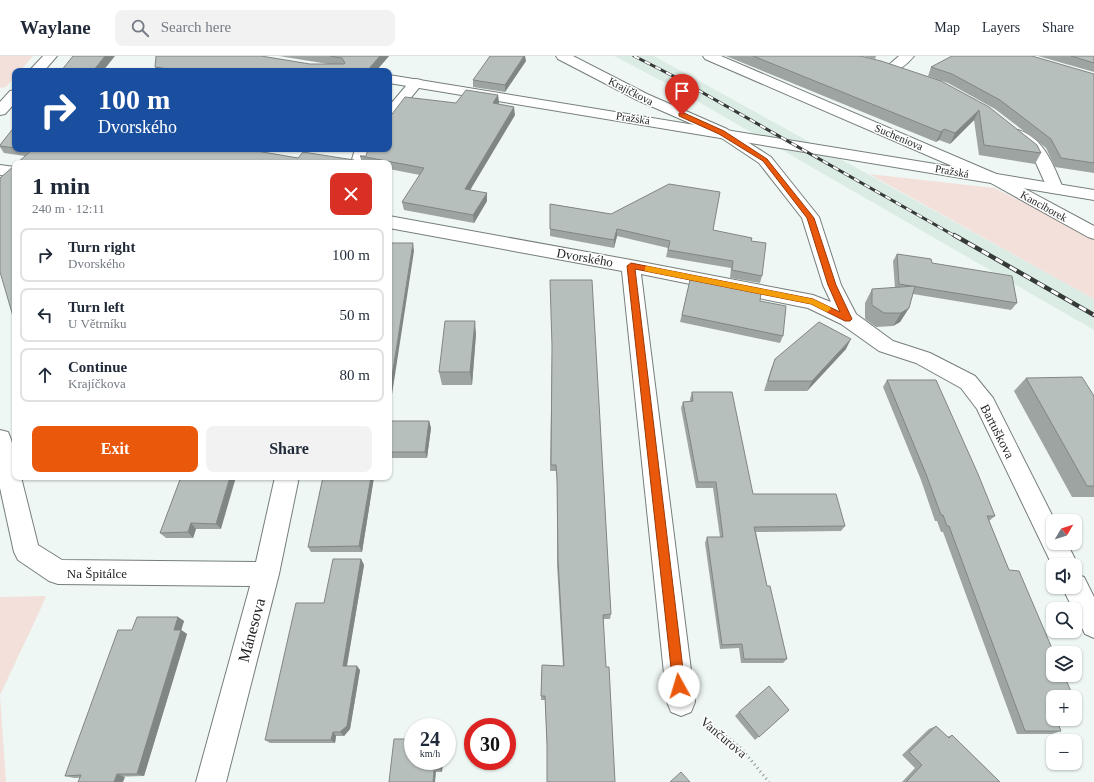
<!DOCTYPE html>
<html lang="en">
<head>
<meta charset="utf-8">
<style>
  :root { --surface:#fff; --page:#f2f2f3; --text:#1f2937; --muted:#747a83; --line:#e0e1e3; --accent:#ea580c }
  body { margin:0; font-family:Georgia,serif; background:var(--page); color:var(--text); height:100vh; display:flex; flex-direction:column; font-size:15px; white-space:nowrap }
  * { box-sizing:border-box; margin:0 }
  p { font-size:13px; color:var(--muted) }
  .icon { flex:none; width:22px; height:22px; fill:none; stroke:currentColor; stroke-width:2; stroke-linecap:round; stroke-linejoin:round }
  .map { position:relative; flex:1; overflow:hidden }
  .details { position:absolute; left:12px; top:104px; width:380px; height:320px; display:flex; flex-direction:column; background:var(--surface); border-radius:8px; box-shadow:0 1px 3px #0004 }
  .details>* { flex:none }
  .guide { position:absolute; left:12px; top:12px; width:380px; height:84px; border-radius:8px; box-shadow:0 1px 3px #0004; background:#1a4fa0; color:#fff; overflow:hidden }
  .needle { width:26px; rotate:51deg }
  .controls { position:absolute; left:1046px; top:458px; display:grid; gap:8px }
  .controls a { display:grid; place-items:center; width:36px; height:36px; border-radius:8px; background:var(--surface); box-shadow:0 1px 3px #0004; font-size:20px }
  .speed { position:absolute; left:404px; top:662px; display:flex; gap:8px; font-size:20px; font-weight:700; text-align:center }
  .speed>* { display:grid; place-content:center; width:52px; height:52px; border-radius:50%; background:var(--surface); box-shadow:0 1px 3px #0004; line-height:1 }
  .speed small { font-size:10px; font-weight:400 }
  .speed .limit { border:6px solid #d22; background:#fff; color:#111 }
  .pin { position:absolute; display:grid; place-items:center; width:34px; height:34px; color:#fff; margin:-41px -17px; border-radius:50% 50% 50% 0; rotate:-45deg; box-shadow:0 0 4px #0007 }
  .pin .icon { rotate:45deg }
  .me { position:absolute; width:44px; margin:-22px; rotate:354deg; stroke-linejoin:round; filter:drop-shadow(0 0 3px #0008) }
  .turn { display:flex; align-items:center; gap:14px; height:84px; padding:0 20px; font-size:18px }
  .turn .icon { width:52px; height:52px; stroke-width:2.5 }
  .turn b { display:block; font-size:28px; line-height:34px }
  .round { display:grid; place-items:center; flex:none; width:42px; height:42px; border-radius:8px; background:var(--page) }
  .summary { display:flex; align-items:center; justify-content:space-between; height:68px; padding:0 20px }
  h1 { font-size:24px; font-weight:600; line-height:30px }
  .cta { display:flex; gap:8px; margin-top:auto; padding:8px 20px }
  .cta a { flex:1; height:46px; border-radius:8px; background:var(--accent); color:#fff; font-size:16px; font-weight:600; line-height:46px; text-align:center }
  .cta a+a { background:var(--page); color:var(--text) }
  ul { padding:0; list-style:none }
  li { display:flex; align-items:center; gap:12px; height:54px; margin:0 8px 6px; padding:0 12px; border:2px solid var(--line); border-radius:8px }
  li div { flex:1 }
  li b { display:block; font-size:15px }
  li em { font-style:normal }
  header { display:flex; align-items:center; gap:24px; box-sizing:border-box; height:56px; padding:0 20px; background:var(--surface); border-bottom:1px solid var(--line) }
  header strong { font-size:19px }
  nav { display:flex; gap:22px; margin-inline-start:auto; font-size:14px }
  .search { width:280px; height:36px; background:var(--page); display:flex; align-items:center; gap:10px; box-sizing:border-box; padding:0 14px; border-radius:8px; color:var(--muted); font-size:15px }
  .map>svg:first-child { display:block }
</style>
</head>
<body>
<header>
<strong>Waylane</strong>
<div class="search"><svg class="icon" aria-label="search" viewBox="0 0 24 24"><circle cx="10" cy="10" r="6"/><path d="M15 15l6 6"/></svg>Search here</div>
<nav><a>Map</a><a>Layers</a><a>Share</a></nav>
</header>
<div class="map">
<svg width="1094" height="726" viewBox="0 0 1094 726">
  <rect width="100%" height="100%" fill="#eef7f3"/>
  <!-- built -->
  <polygon fill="#dbece5" points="614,0 654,0 1094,243 1094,274 664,26"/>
  <!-- green -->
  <g fill="#f3e0db">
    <polygon points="0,0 33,0 20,15 15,15 15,21 6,31 0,32"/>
    <polygon points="869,118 994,132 1094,181 1094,243"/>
    <polygon points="46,540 41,552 0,639 0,541"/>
    <polygon points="0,640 6,726 0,726"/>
  </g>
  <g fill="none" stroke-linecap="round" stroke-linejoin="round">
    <defs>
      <g id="street">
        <polygon points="43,0 57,0 44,15 29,15"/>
        <polygon points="556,0 573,0 647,38 727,73 771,101 819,161 841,229 856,258 893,285 930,297 975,320 993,342 1055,465 1053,465 1053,487 1067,487 1078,509 1075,515 1075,509 1053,509 1053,511 977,353 961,332 916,307 879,295 841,268 808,252 641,218 695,646 691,656 681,660 671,656 667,646 622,215 389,172 389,160 631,204 813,239 831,246 823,229 802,162 759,107 717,79 637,44 558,3"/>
        <polygon points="703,0 721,0 1001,120 1094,170 1094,183 1088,181 989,126 705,3"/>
        <path d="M 899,0 L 914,0 C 908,8 896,18 886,16 L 884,13 Z"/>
        <polygon points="416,23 421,24 423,27 394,62 389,63 389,50 411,24"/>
        <polygon points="15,34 15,47 5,58 0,59 0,46 10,35"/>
        <path d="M 1018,74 C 1044,81 1054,111 1063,132 L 1061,136 L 1055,137 L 1049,136 L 1032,98 L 1010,79 L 1013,76 Z"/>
        <polygon points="355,93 371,93 367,107 351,107"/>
        <polygon points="0,109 15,111 15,121 0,119"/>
        <path d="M 0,374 L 8,376 C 15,391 15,405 15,421 L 21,421 L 38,489 L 62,504 L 256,506 L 275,421 L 299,421 L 279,518 L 226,726 L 196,726 L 250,530 L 58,528 L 49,525 L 18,504 L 14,496 L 0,432 Z"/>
        <polygon points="1075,518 1084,521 1094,541 1094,582 1085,578 1075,558 1075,553 1073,553 1062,531 1075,531"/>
      </g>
      <polygon id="primary" points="389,19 1094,134 1094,144 389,27"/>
    </defs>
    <!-- street casing -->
    <use href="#street" stroke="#767e7b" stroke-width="2"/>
    <!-- primary casing -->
    <use href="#primary" stroke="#767e7b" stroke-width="2"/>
    <!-- path -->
    <polyline stroke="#8d9390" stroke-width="3" stroke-dasharray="1 3.5" stroke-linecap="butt" points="704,664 741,692 769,726"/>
    <!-- street -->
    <use href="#street" fill="#fff" fill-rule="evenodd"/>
    <!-- primary -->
    <use href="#primary" fill="#fff" fill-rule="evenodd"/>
    <defs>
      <polyline id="rail-far1" points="634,0 675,21 955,180"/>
      <polyline id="rail" points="954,179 1094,259"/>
    </defs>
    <!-- rail-far1 casing -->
    <use href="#rail-far1" stroke="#353938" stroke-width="3"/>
    <!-- rail casing -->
    <use href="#rail" stroke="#353938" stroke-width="4.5"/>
    <!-- rail-far1 -->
    <use href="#rail-far1" stroke="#fff" stroke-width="2" stroke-dasharray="6" stroke-linecap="butt"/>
    <!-- rail -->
    <use href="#rail" stroke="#fff" stroke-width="3" stroke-dasharray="8" stroke-linecap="butt"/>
  </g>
  <!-- wall -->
  <g fill="#9da4a2">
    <polygon points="279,0 389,0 376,15 157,15 155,11 328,8"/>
    <polygon points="726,0 860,0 941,25 1041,97 1035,108 979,99 974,64 950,88 939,84 936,86"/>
    <polygon points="863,0 876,0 875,3"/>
    <polygon points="1038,0 1094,0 1094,16"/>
    <polygon points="526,5 505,36 473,31 473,24"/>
    <polygon points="931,11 1094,18 1094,117 1055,111 1046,92 995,53 948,27 928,20"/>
    <polygon points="498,39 499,47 498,48 515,59 470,134 487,145 474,167 404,154 402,146 420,119 389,113 389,107 362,107 360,100 366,100 456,47"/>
    <polygon points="15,70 15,93 245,93 298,102 354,104 354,107 17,107 25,100 4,97 0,91 0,89"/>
    <polygon points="550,148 611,158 713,174 751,185 762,220 760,227 730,222 731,212 666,201 668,192 617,180 614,192 550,180"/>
    <polygon points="897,198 932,207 1017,247 1011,254 913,238 909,252 900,266 893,270 876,271 865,263 865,247 872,233 895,232 893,205"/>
    <polygon points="690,224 760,245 783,280 780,287 680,266"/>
    <polygon points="476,278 472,329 442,329 439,316"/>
    <polygon points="846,293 807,335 764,335 771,313 775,303"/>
    <polygon points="552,296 611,558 610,563 604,563 547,691 545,644 541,644 542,609 563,610 557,509 557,428 556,415 550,415"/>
    <polygon points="1026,322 1094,340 1094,441 1072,441 1014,335"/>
    <polygon points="887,324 995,460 989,465 1009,514 1072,638 1064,641 1053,641 1053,655 1061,675 1052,678 1017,678 943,476 941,476 937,465 935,465 921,424 883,331"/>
    <polygon points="692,336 753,438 845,470 841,475 756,476 767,530 787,603 783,607 741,607 739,592 720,593 705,487 707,481 720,481 713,432 696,432 681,352 683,346 690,346 690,343"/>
    <polygon points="389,365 429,365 431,372 427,402 389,402"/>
    <polygon points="181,421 221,473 196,473 193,482 166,482 160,477"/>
    <polygon points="323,421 374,421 362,496 311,496 308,491"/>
    <polygon points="361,503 364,509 347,610 360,614 350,673 344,680 336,680 335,687 270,687 265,684 324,547"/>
    <polygon points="178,561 184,565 181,574 187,578 144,720 74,722 65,720 132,574"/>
    <polygon points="789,654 755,684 735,660 739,656"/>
    <polygon points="936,670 947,681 952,679 1000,726 902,726 915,712 902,699 929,673"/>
    <polygon points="413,705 443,705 442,716 436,716"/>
  </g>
  <!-- shaded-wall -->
  <g fill="#808684">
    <polygon points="105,0 115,0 103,15 93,15"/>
    <polygon points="380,0 389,0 376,15 367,15"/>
    <polygon points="524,0 525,0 526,5 505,36 505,29"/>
    <polygon points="498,39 499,47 493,55 493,47"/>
    <polygon points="514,51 515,59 466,141 465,133"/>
    <polygon points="979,54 974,64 950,88 955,77"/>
    <polygon points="944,73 939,84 936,86 941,76"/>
    <polygon points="231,105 232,107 223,107"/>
    <polygon points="487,137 487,145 474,167 473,159"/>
    <polygon points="617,173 617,180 614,192 614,184"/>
    <polygon points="413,187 414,195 389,358 389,339"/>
    <polygon points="909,252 900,266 893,270 901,257"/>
    <polygon points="475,265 476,278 472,329 470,316"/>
    <polygon points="851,283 846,293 807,335 812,325"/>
    <polygon points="429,365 431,372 427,402 425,396"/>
    <polygon points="230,421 236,421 221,473 216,468"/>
    <polygon points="371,421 374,421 362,496 359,490"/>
    <polygon points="191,467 196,473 193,482 188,476"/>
    <polygon points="361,503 364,509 346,614 343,610"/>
    <polygon points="178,561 184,565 180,578 174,574"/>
    <polygon points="181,574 187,578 144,720 137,718"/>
    <polygon points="357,610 360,614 350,673 344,680 340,676"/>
    <polygon points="333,676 336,680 335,687 331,684"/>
    <polygon points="440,705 443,705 442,716 440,713"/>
    <polygon points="434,714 436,716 435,726 433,726"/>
    <polygon points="117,718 125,721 123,726 114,726"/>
  </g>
  <!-- building -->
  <g fill="#b7bfbc" stroke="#808684">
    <polygon points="73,0 105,0 93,15 61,15"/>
    <polygon points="156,0 261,0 310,8 344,8 345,7 342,2 330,0 380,0 367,15 181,15 155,11"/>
    <polygon points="490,0 524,0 505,29 473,24"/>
    <polygon points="753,0 860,0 881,5 941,25 989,51 1037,89 1041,97 984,89 979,54 955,77 944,73 941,76"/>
    <polygon points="952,0 1032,0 1094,18 1094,107 1061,102 1051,83 1000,44 952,18 931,11"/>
    <polygon points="1071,0 1094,0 1094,7"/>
    <polygon points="466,34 498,39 493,47 514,51 465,133 487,137 473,159 402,146 424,112 360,100 366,100 368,93 389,93 389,62 405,41 456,47"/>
    <polygon points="15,70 15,92 0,90 0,89"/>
    <polygon points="26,93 245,93 298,102 303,96 354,104 351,107 232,107 231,105 223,107 17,107 32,94"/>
    <polygon points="15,109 15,267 0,216 0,122"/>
    <polygon points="669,128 720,136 713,174 752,182 751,185 766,187 762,220 732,214 733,205 668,194 670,185 617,173 614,184 550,173 550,148 611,158"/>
    <polygon points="389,187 413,187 389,339"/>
    <polygon points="897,198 931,203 932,207 1012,220 1017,247 899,228"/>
    <polygon points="550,224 592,224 611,558 603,559 606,611 609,611 615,726 547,726 547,688 545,640 541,640 542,609 564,610 558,504 557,422 556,409 551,409 552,290"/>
    <polygon points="690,224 698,224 761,236 760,245 786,250 783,280 682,259"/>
    <polygon points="915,230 909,252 901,257 884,257 872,249 872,233"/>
    <polygon points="445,265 475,265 470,316 439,316"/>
    <polygon points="819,266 851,283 812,325 768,325 775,303"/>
    <polygon points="1082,321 1094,340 1094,430 1087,430 1026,322"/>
    <polygon points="887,324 936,324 978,418 995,460 987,460 1009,514 1019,515 1054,597 1053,597 1053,619 1064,619 1072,638 1054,638 1055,641 1053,641 1053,652 1051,652 1053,656 1053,663 1056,663 1061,675 1025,675 949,470 947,470 943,459 941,459 926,418"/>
    <polygon points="692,336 732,336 753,438 836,438 845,470 754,471 767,530 770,530 787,603 744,603 742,588 722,589 707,481 723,481 716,426 698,426 683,346 693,345"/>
    <polygon points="389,365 429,365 425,396 389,396"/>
    <polygon points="181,421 230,421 216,468 191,467 188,476 160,477"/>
    <polygon points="323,421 371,421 359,490 308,491"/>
    <polygon points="333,503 361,503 343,610 357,610 347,670 340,676 333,676 331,684 265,684 296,547 324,547"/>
    <polygon points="137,561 178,561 174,574 181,574 137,718 117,718 114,726 78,726 81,719 65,720 118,574 132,574"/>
    <polygon points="769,630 789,654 759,681 739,656"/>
    <polygon points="936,670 949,682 952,679 1000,726 906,726 922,709 909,696"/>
    <polygon points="394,683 413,683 413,705 440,705 440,713 434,714 433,726 389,726"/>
    <polygon points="681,716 690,726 670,726"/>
  </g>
  <!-- route -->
  <polygon fill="#ea580c" stroke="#983908" points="679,57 684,57 724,75 767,103 814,162 836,229 852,263 850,265 845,265 811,248 635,213 685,630 683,635 679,636 675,635 673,630 627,210 631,207 813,243 840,256 828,229 807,162 763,105 719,78 679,60"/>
  <!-- slow -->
  <polygon fill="#f59e0b" points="647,210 813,243 830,251 831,253 827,256 811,248 645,215 645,211"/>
  <g text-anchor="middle" stroke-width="3" stroke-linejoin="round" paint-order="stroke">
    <!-- far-street labels -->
    <g font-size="11" fill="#1f2221" stroke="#fff">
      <text transform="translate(631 35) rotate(27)" y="4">Krajíčkova</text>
      <text transform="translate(633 62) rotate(9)" y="4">Pražská</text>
      <text transform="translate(899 81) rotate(23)" y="4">Sucheniova</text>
      <text transform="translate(952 115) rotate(10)" y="4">Pražská</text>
      <text transform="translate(1044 150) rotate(29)" y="4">Kanciborek</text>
    </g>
    <!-- street labels -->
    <g font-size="13" fill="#1f2221" stroke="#fff">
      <text transform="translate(585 201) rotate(10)" y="5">Dvorského</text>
      <text transform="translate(998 375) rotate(63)" y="5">Bartuškova</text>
      <text x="97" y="522">Na Špitálce</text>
      <text transform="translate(724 681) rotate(40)" y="5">Vančurova</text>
    </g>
    <!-- near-street labels -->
    <g font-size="16" fill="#1f2221" stroke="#fff">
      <text transform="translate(251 574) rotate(-75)" y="6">Mánesova</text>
    </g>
  </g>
</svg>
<div class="controls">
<a><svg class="needle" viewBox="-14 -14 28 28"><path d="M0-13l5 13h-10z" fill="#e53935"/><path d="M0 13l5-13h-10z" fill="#747a83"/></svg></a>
<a><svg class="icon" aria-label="sound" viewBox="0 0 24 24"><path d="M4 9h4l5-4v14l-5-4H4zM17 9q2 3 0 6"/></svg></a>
<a><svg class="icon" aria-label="search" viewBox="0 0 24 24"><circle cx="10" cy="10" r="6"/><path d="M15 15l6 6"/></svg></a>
<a><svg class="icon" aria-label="layers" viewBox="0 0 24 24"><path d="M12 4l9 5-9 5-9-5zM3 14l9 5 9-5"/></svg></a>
<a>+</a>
<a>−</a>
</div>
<div class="speed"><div>24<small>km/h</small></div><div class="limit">30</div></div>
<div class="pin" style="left:682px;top:59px;background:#d93025"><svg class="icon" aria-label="arrive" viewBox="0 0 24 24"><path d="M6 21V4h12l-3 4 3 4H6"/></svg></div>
<svg class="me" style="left:679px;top:630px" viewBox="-20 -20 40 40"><circle r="19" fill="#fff"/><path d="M0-13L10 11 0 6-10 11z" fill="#ea580c"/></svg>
<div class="guide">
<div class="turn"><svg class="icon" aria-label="right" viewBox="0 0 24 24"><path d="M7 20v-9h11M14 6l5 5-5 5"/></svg><div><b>100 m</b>Dvorského</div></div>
</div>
<section class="details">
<div class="summary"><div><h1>1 min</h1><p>240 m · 12:11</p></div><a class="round" style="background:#d93025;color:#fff"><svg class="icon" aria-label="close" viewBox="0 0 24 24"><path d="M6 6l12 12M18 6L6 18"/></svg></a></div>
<ul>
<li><svg class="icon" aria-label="right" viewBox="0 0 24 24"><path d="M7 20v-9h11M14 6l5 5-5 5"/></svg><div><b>Turn right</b><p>Dvorského</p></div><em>100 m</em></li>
<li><svg class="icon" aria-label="left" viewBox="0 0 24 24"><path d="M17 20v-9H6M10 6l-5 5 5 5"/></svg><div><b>Turn left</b><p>U Větrníku</p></div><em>50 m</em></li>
<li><svg class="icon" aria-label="ahead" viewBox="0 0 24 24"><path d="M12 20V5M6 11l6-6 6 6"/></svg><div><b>Continue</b><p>Krajíčkova</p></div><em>80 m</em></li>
</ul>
<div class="cta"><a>Exit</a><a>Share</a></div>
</section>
</div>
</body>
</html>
